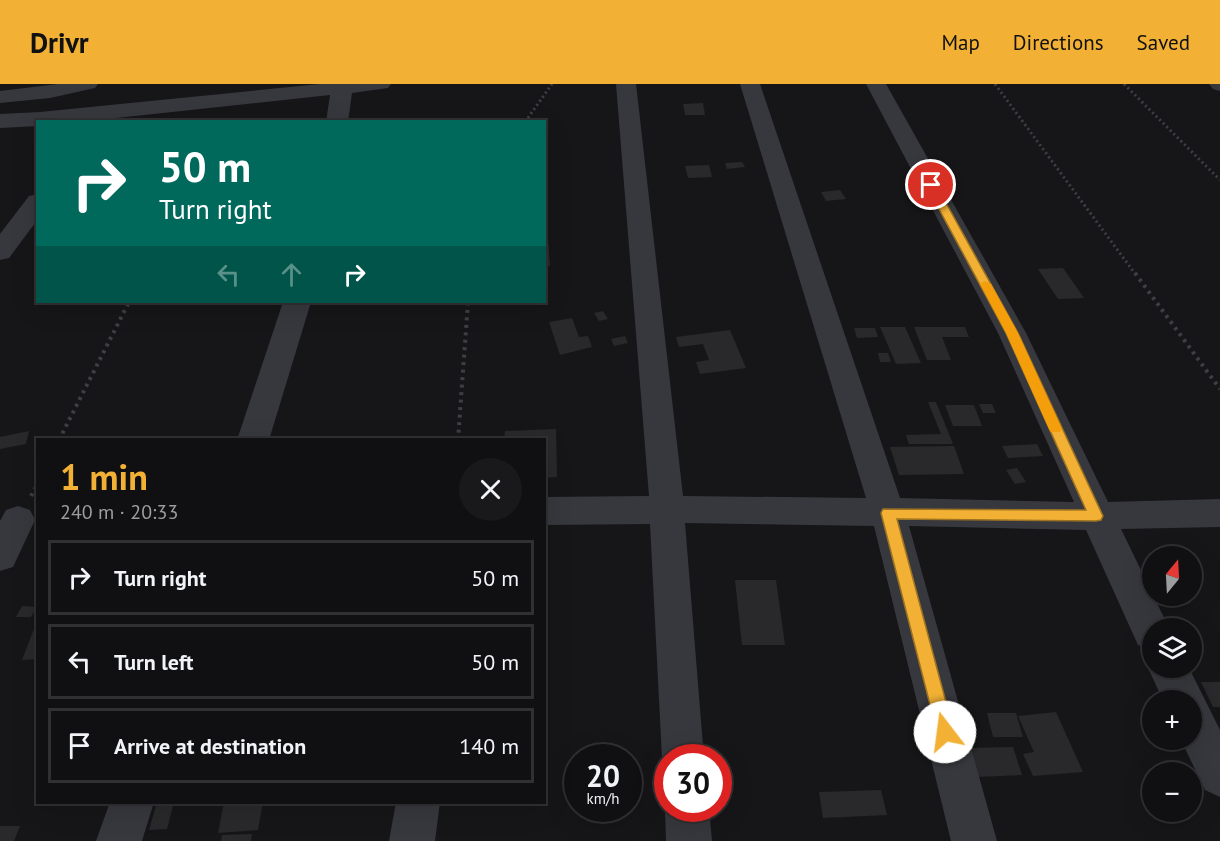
<!DOCTYPE html>
<html lang="en">
<head>
<meta charset="utf-8">
<style>
  :root { --surface:#101012; --page:#19191b; --text:#f1f3f6; --muted:#9c9d9f; --line:#303032; --accent:#f2b134 }
  body { margin:0; font-family:"PT Sans",sans-serif; background:var(--page); color:var(--text); height:100vh; display:flex; flex-direction:column; font-size:22px; white-space:nowrap }
  * { box-sizing:border-box; margin:0 }
  p { font-size:20px; color:var(--muted) }
  .icon { flex:none; width:33px; height:33px; fill:none; stroke:currentColor; stroke-width:2; stroke-linecap:round; stroke-linejoin:round }
  .map { position:relative; flex:1; overflow:hidden }
  .details { position:absolute; left:36px; top:354px; width:510px; height:366px; display:flex; flex-direction:column; background:var(--surface); border-radius:0px; box-shadow:0 6px 24px #0002,0 0 0 2px var(--line) }
  .details>* { flex:none }
  .hud { position:absolute; left:36px; top:36px; width:510px; height:183px; border-radius:0px; box-shadow:0 6px 24px #0002,0 0 0 2px var(--line); background:#00695c; color:#fff; overflow:hidden }
  .needle { width:39px; rotate:18deg }
  .fabs { position:absolute; left:1142px; top:462px; display:grid; gap:12px }
  .fabs a { display:grid; place-items:center; width:60px; height:60px; border-radius:50%; background:var(--surface); box-shadow:0 6px 24px #0002,0 0 0 2px var(--line); font-size:30px }
  .speed { position:absolute; left:564px; top:660px; display:flex; gap:12px; font-size:30px; font-weight:700; text-align:center }
  .speed>* { display:grid; place-content:center; width:78px; height:78px; border-radius:50%; background:var(--surface); box-shadow:0 6px 24px #0002,0 0 0 2px var(--line); line-height:1 }
  .speed small { font-size:15px; font-weight:400 }
  .speed .limit { border:9px solid #d22; background:#fff; color:#111 }
  .pin { position:absolute; display:grid; place-items:center; width:51px; height:51px; color:#fff; margin:-26px; border:3px solid #fff; border-radius:50%; box-shadow:0 2px 6px #0007 }
  .me { position:absolute; width:66px; margin:-33px; rotate:345deg; stroke-linejoin:round; filter:drop-shadow(0 0 4px #0008) }
  .turn { display:flex; align-items:center; gap:21px; height:126px; padding:0 24px; font-size:27px }
  .turn .icon { width:78px; height:78px; stroke-width:2.5 }
  .turn b { display:block; font-size:42px; line-height:51px }
  .lanes { display:flex; align-items:center; height:57px; padding:0 24px; background:#0003; justify-content:center; gap:30px; direction:ltr }
  .lanes .off { opacity:.35 }
  .round { display:grid; place-items:center; flex:none; width:63px; height:63px; border-radius:32px; background:var(--page) }
  .summary { display:flex; align-items:center; justify-content:space-between; height:102px; padding:0 24px }
  h1 { font-size:36px; font-weight:600; line-height:45px; color:var(--accent) }
  ul { padding:0; list-style:none }
  li { display:flex; align-items:center; gap:18px; height:75px; margin:0 12px 9px; padding:0 12px; border:3px solid var(--line); border-radius:0px }
  li div { flex:1 }
  li b { display:block; font-size:22px }
  li em { font-style:normal }
  header { display:flex; align-items:center; gap:36px; box-sizing:border-box; height:84px; padding:0 30px; background:var(--accent); color:#111 }
  header strong { font-size:28px }
  nav { display:flex; gap:33px; margin-inline-start:auto; font-size:21px }
  .map>svg:first-child { display:block }
</style>
</head>
<body>
<header>
<strong>Drivr</strong>
<nav><a>Map</a><a>Directions</a><a>Saved</a></nav>
</header>
<div class="map">
<svg width="1220" height="757" viewBox="0 0 1220 757">
  <rect width="100%" height="100%" fill="#161618"/>
  <!-- building -->
  <g fill="#29292c">
    <polygon points="703,19 705,31 685,31 683,20"/>
    <polygon points="742,78 745,83 727,85 725,79"/>
    <polygon points="709,81 712,93 688,94 685,82"/>
    <polygon points="840,106 846,115 826,117 821,108"/>
    <polygon points="544,152 548,152 550,182 544,182"/>
    <polygon points="1063,184 1084,214 1058,215 1038,185"/>
    <polygon points="603,227 608,235 599,237 594,229"/>
    <polygon points="572,234 579,253 588,252 592,263 560,271 549,238"/>
    <polygon points="880,243 905,243 921,279 896,280"/>
    <polygon points="914,243 965,243 969,253 942,253 951,276 927,276"/>
    <polygon points="854,244 875,244 878,253 857,254"/>
    <polygon points="730,246 746,284 700,290 696,278 709,276 703,260 679,263 676,253"/>
    <polygon points="625,252 628,259 614,262 611,255"/>
    <polygon points="878,269 888,269 891,278 880,278"/>
    <polygon points="928,318 936,318 953,360 909,360 906,351 941,350"/>
    <polygon points="979,320 992,320 996,329 983,329"/>
    <polygon points="945,321 974,321 982,342 953,342"/>
    <polygon points="556,345 557,393 544,394 544,356 504,356 505,347"/>
    <polygon points="29,347 26,360 0,365 0,353"/>
    <polygon points="1037,360 1043,372 1008,374 1002,362"/>
    <polygon points="954,362 964,390 899,391 890,363"/>
    <polygon points="1017,384 1026,398 1015,400 1006,386"/>
    <polygon points="735,496 776,496 785,561 742,561"/>
    <polygon points="22,522 37,523 31,533 16,533"/>
    <polygon points="37,537 38,575 22,576"/>
    <polygon points="1201,598 1220,598 1220,623 1213,623"/>
    <polygon points="1056,628 1083,688 1033,692 1023,670 1034,668 1018,632"/>
    <polygon points="987,629 1016,629 1023,653 993,653"/>
    <polygon points="1013,663 1022,691 976,693 967,664"/>
    <polygon points="881,706 887,731 823,734 819,708"/>
    <polygon points="157,718 174,718 167,745 149,746"/>
    <polygon points="224,718 263,718 258,746 218,749"/>
    <polygon points="0,742 20,742 14,757 0,757"/>
    <polygon points="252,750 251,757 221,757 222,751"/>
  </g>
  <g fill="none" stroke-linecap="round" stroke-linejoin="round">
    <!-- path-far1 -->
    <g stroke="#3d3f44" stroke-width="3" stroke-dasharray="2 3" stroke-linecap="butt">
      <polyline points="995,0 1136,191"/>
      <polyline points="1124,0 1220,96"/>
      <polyline points="525,38 552,0"/>
    </g>
    <!-- path -->
    <g stroke="#3d3f44" stroke-width="4" stroke-dasharray="3 4.5" stroke-linecap="butt">
      <polyline points="1135,189 1220,305"/>
      <polyline points="59,356 129,218"/>
      <polyline points="458,356 468,218"/>
      <polyline points="31,412 38,399"/>
    </g>
    <!-- minor -->
    <g fill="#37383d" fill-rule="evenodd">
      <polygon points="58,0 98,0 95,4 50,14 0,19 0,7"/>
      <polygon points="320,0 391,0 388,4 352,9 348,38 326,38 330,11 79,38 38,38 38,42 0,44 0,30 40,28"/>
      <polygon points="616,0 636,0 683,412 866,414 740,0 760,0 900,414 1074,418 998,249 866,0 886,0 1026,249 1108,418 1220,415 1220,443 1121,445 1169,544 1152,544 1152,566 1138,561 1086,446 909,442 997,757 951,757 874,442 685,439 704,674 668,674 668,688 662,674 650,440 544,441 544,413 649,412"/>
      <polygon points="1209,0 1220,0 1220,7 1213,5"/>
      <polygon points="38,110 38,135 9,174 0,176 0,150 29,112"/>
      <polygon points="283,218 311,218 269,356 237,356"/>
      <polygon points="18,422 30,426 35,436 13,483 0,487 0,437 6,426"/>
      <polygon points="1152,575 1152,584 1189,584 1220,646 1220,713 1205,706 1181,656 1191,656 1191,616 1163,616 1148,584"/>
      <polygon points="110,718 154,718 142,757 96,757"/>
      <polygon points="396,718 440,718 435,757 389,757"/>
      <polygon points="668,718 668,724 709,724 712,757 666,757 665,724"/>
    </g>
  </g>
  <!-- route -->
  <polygon fill="#f2b134" stroke="#9d7322" stroke-width="1.5" points="931,98 936,101 1018,249 1103,432 1101,436 1096,437 897,435 954,648 952,654 945,656 939,654 937,648 881,429 883,425 1086,426 1006,249 926,101"/>
  <!-- slow -->
  <polygon fill="#f59e0b" points="985,197 991,200 1018,249 1062,345 1060,348 1051,348 1049,345 1006,249 980,200"/>
</svg>
<div class="fabs">
<a><svg class="needle" viewBox="-14 -14 28 28"><path d="M0-13l5 13h-10z" fill="#e53935"/><path d="M0 13l5-13h-10z" fill="#9c9d9f"/></svg></a>
<a><svg class="icon" aria-label="layers" viewBox="0 0 24 24"><path d="M12 4l9 5-9 5-9-5zM3 14l9 5 9-5"/></svg></a>
<a>+</a>
<a>−</a>
</div>
<div class="speed"><div>20<small>km/h</small></div><div class="limit">30</div></div>
<div class="pin" style="left:931px;top:101px;background:#d93025"><svg class="icon" aria-label="arrive" viewBox="0 0 24 24"><path d="M6 21V4h12l-3 4 3 4H6"/></svg></div>
<svg class="me" style="left:945px;top:648px" viewBox="-20 -20 40 40"><circle r="19" fill="#fff"/><path d="M0-13L10 11 0 6-10 11z" fill="#f2b134"/></svg>
<div class="hud">
<div class="turn"><svg class="icon" aria-label="right" viewBox="0 0 24 24"><path d="M7 20v-9h11M14 6l5 5-5 5"/></svg><div><b>50 m</b>Turn right</div></div>
<div class="lanes"><svg class="icon off" aria-label="left" viewBox="0 0 24 24"><path d="M17 20v-9H6M10 6l-5 5 5 5"/></svg><svg class="icon off" aria-label="ahead" viewBox="0 0 24 24"><path d="M12 20V5M6 11l6-6 6 6"/></svg><svg class="icon" aria-label="right" viewBox="0 0 24 24"><path d="M7 20v-9h11M14 6l5 5-5 5"/></svg></div>
</div>
<section class="details">
<div class="summary"><div><h1>1 min</h1><p>240 m · 20:33</p></div><a class="round"><svg class="icon" aria-label="close" viewBox="0 0 24 24"><path d="M6 6l12 12M18 6L6 18"/></svg></a></div>
<ul>
<li><svg class="icon" aria-label="right" viewBox="0 0 24 24"><path d="M7 20v-9h11M14 6l5 5-5 5"/></svg><div><b>Turn right</b></div><em>50 m</em></li>
<li><svg class="icon" aria-label="left" viewBox="0 0 24 24"><path d="M17 20v-9H6M10 6l-5 5 5 5"/></svg><div><b>Turn left</b></div><em>50 m</em></li>
<li><svg class="icon" aria-label="arrive" viewBox="0 0 24 24"><path d="M6 21V4h12l-3 4 3 4H6"/></svg><div><b>Arrive at destination</b></div><em>140 m</em></li>
</ul>
</section>
</div>
</body>
</html>
